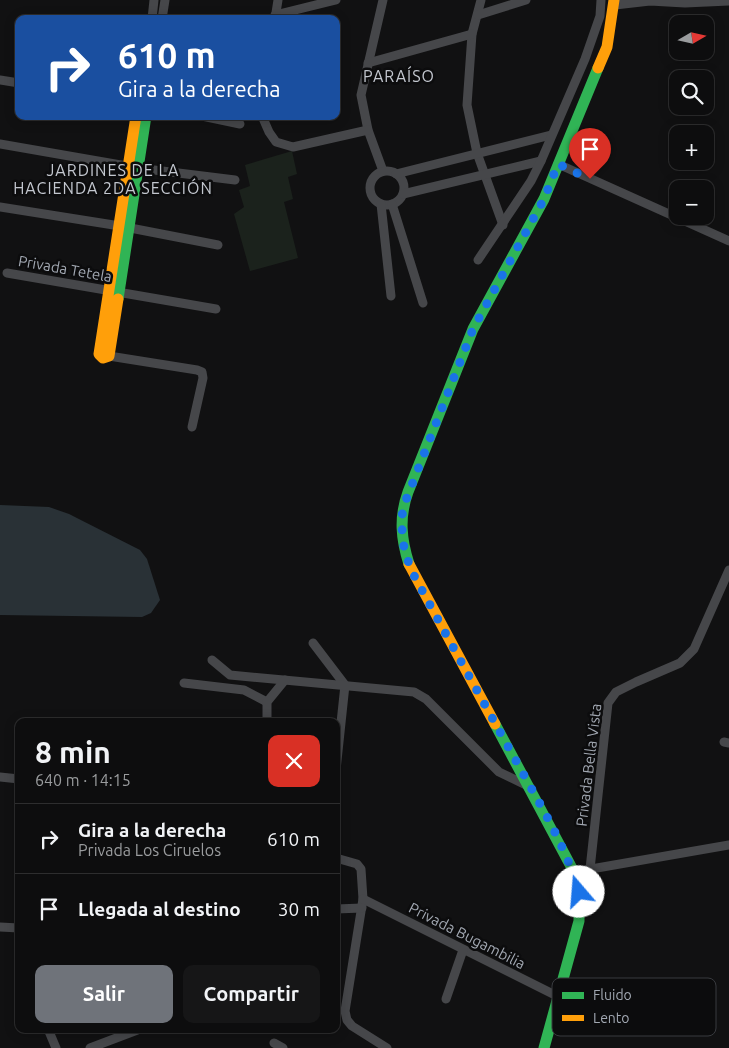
<!DOCTYPE html>
<html lang="es">
<head>
<meta charset="utf-8">
<style>
  :root { --surface:#0d0d0e; --page:#161617; --text:#f1f3f6; --muted:#9a9c9e; --line:#2d2d2e; --accent:#6f737a }
  body { margin:0; font-family:Ubuntu,sans-serif; background:var(--page); color:var(--text); height:100vh; display:flex; flex-direction:column; font-size:19px; white-space:nowrap }
  * { box-sizing:border-box; margin:0 }
  p { font-size:16px; color:var(--muted) }
  .icon { flex:none; width:28px; height:28px; fill:none; stroke:currentColor; stroke-width:2; stroke-linecap:round; stroke-linejoin:round }
  .map { position:relative; flex:1; overflow:hidden }
  .panel { position:absolute; left:15px; top:718px; width:325px; height:315px; display:flex; flex-direction:column; background:var(--surface); border-radius:10px; box-shadow:0 2px 12px #0003,0 0 0 1px var(--line) }
  .panel>* { flex:none }
  .top-card { position:absolute; left:15px; top:15px; width:325px; height:105px; border-radius:10px; box-shadow:0 2px 12px #0003,0 0 0 1px var(--line); background:#1a4fa0; color:#fff; overflow:hidden }
  .needle { width:32px; rotate:81deg }
  .tools { position:absolute; left:669px; top:15px; display:grid; gap:10px }
  .tools a { display:grid; place-items:center; width:45px; height:45px; border-radius:10px; background:var(--surface); box-shadow:0 2px 12px #0003,0 0 0 1px var(--line); font-size:25px }
  .pin { position:absolute; display:grid; place-items:center; width:42px; height:42px; color:#fff; margin:-51px -21px; border-radius:50% 50% 50% 0; rotate:-45deg; box-shadow:0 0 5px #0007 }
  .pin .icon { rotate:45deg }
  .me { position:absolute; width:55px; margin:-28px; rotate:342deg; stroke-linejoin:round; filter:drop-shadow(0 0 4px #0008) }
  .turn { display:flex; align-items:center; gap:18px; height:105px; padding:0 20px; font-size:22px }
  .turn .icon { width:65px; height:65px; stroke-width:2.5 }
  .turn b { display:block; font-size:35px; line-height:42px }
  .round { display:grid; place-items:center; flex:none; width:52px; height:52px; border-radius:10px; background:var(--page) }
  .head { display:flex; align-items:center; justify-content:space-between; height:85px; padding:0 20px }
  h1 { font-size:30px; font-weight:700; line-height:38px }
  .cta { display:flex; gap:10px; margin-top:auto; padding:10px 20px }
  .cta a { flex:1; height:58px; border-radius:10px; background:var(--accent); color:#fff; font-size:20px; font-weight:700; line-height:58px; text-align:center }
  .cta a+a { background:var(--page); color:var(--text) }
  ul { padding:0; list-style:none }
  li { display:flex; align-items:center; gap:15px; height:70px; padding:0 20px; border-top:1px solid var(--line) }
  li div { flex:1 }
  li b { display:block; font-size:19px }
  li em { font-style:normal }
  .map>svg:first-child { display:block }
</style>
</head>
<body>
<div class="map">
<svg width="729" height="1048" viewBox="0 0 729 1048">
  <rect width="100%" height="100%" fill="#111112"/>
  <!-- green -->
  <polygon fill="#1b221c" points="292,151 297,174 288,177 293,199 284,202 298,258 250,271 234,214 244,207 239,190 250,186 245,165"/>
  <!-- water -->
  <polygon fill="#293136" points="0,505 49,507 69,514 140,550 147,559 160,600 151,613 142,617 0,615"/>
  <g fill="none" stroke-linecap="round" stroke-linejoin="round">
    <!-- street -->
    <g stroke="#46474a" stroke-width="9">
      <polyline points="383,0 361,95 368,130 383,171"/>
      <polyline points="481,0 472,34 467,105 477,153 503,225"/>
      <polyline points="615,5 650,1 685,3 729,1"/>
      <polyline points="275,15 336,0"/>
      <polyline points="478,15 526,0"/>
      <polyline points="152,19 154,0"/>
      <polyline points="162,19 165,0"/>
      <polyline points="275,19 278,0"/>
      <polyline points="368,63 472,34"/>
      <polyline points="0,80 19,83"/>
      <polyline points="202,116 240,124"/>
      <polyline points="262,116 269,132 276,142 293,147 368,130"/>
      <polyline points="0,144 138,168 235,180"/>
      <polyline points="558,164 729,241"/>
      <circle cx="387" cy="188" r="17"/>
      <polyline points="396,174 551,135"/>
      <polyline points="403,194 541,161"/>
      <polyline points="381,204 391,296"/>
      <polyline points="392,204 423,303"/>
      <polyline points="0,207 120,226 218,245"/>
      <polyline points="478,260 531,181 541,161 585,59 600,16 601,0"/>
      <polyline points="7,273 216,309"/>
      <polyline points="109,356 197,370 202,372 203,378 192,427"/>
      <polyline points="313,643 345,685 336,770"/>
      <polyline points="212,660 230,675 414,692 426,699 499,772 530,787"/>
      <polyline points="184,683 244,690 267,702"/>
      <polyline points="267,721 267,702 285,680"/>
      <polyline points="724,742 729,743"/>
      <polyline points="0,777 19,779"/>
      <polyline points="336,858 357,864 361,869 363,899 345,1011 347,1020 352,1026 387,1048"/>
      <polyline points="590,869 608,703 616,692 636,682 680,663 694,649 729,570"/>
      <polyline points="574,872 729,845"/>
      <polyline points="363,899 559,997"/>
      <polyline points="336,909 362,908"/>
      <polyline points="0,927 19,928"/>
      <polyline points="446,999 463,950"/>
      <polyline points="48,1029 56,1048"/>
      <polyline points="274,1043 283,1048"/>
      <polyline points="90,1048 140,1029"/>
    </g>
    <!-- fast -->
    <g stroke="#30b455" stroke-width="11">
      <polyline points="118,299 146,116"/>
      <path d="M 409,564 C 401,539 399,517 408,492 L 473,329 L 544,199 L 598,68"/>
      <polyline points="495,724 574,872 579,892 579,921 544,1048"/>
    </g>
    <!-- slow -->
    <g stroke="#ff9f0a" stroke-width="11">
      <polyline points="598,68 607,47 614,0"/>
      <polyline points="118,299 109,356 103,358 99,354 136,116"/>
      <polyline points="409,564 495,724"/>
    </g>
  </g>
  <g fill="none" stroke-linecap="round" stroke-linejoin="round">
    <!-- route -->
    <path stroke="#1a73e8" stroke-width="9" stroke-dasharray="0 16.2" d="M 579,892 C 566,846 538,801 515,759 C 480,696 445,633 411,570 L 404,548 L 401,519 L 406,500 L 473,329 L 544,199 L 558,164 L 590,179"/>
  </g>
  <g text-anchor="middle" stroke-width="5" stroke-linejoin="round" paint-order="stroke">
    <!-- street labels -->
    <g font-size="15" fill="#a2a8b2" stroke="#0c0c0d">
      <text transform="translate(65 269) rotate(10)" y="5">Privada Tetela</text>
      <text transform="translate(589 765) rotate(-83)" y="5">Privada Bella Vista</text>
      <text transform="translate(467 936) rotate(27)" y="5">Privada Bugambilia</text>
    </g>
    <!-- neighbourhood labels -->
    <g font-size="16" letter-spacing="1" fill="#c3c7cf" stroke="#0c0c0d">
      <text x="399" y="82">PARAÍSO</text>
      <text x="113" y="176">JARDINES DE LA<tspan x="113" dy="18">HACIENDA 2DA SECCIÓN</tspan></text>
    </g>
  </g>
  <!-- legend -->
  <rect x="552" y="978" width="164" height="58" rx="8" fill="#0c0c0d" stroke="#393b3f" stroke-width="1"/>
  <rect x="562" y="992" width="22" height="7" fill="#30b455"/>
  <rect x="562" y="1015" width="22" height="6" fill="#ff9f0a"/>
  <g font-size="14" fill="#a2a8b2">
    <text x="593" y="1000">Fluido</text>
    <text x="593" y="1023">Lento</text>
  </g>
</svg>
<div class="tools">
<a><svg class="needle" viewBox="-14 -14 28 28"><path d="M0-13l5 13h-10z" fill="#e53935"/><path d="M0 13l5-13h-10z" fill="#9a9c9e"/></svg></a>
<a><svg class="icon" aria-label="search" viewBox="0 0 24 24"><circle cx="10" cy="10" r="6"/><path d="M15 15l6 6"/></svg></a>
<a>+</a>
<a>−</a>
</div>
<div class="pin" style="left:590px;top:179px;background:#d93025"><svg class="icon" aria-label="arrive" viewBox="0 0 24 24"><path d="M6 21V4h12l-3 4 3 4H6"/></svg></div>
<svg class="me" style="left:579px;top:892px" viewBox="-20 -20 40 40"><circle r="19" fill="#fff"/><path d="M0-13L10 11 0 6-10 11z" fill="#1a73e8"/></svg>
<div class="top-card">
<div class="turn"><svg class="icon" aria-label="right" viewBox="0 0 24 24"><path d="M7 20v-9h11M14 6l5 5-5 5"/></svg><div><b>610 m</b>Gira a la derecha</div></div>
</div>
<section class="panel">
<div class="head"><div><h1>8 min</h1><p>640 m · 14:15</p></div><a class="round" style="background:#d93025;color:#fff"><svg class="icon" aria-label="close" viewBox="0 0 24 24"><path d="M6 6l12 12M18 6L6 18"/></svg></a></div>
<ul>
<li><svg class="icon" aria-label="right" viewBox="0 0 24 24"><path d="M7 20v-9h11M14 6l5 5-5 5"/></svg><div><b>Gira a la derecha</b><p>Privada Los Ciruelos</p></div><em>610 m</em></li>
<li><svg class="icon" aria-label="arrive" viewBox="0 0 24 24"><path d="M6 21V4h12l-3 4 3 4H6"/></svg><div><b>Llegada al destino</b></div><em>30 m</em></li>
</ul>
<div class="cta"><a>Salir</a><a>Compartir</a></div>
</section>
</div>
</body>
</html>
